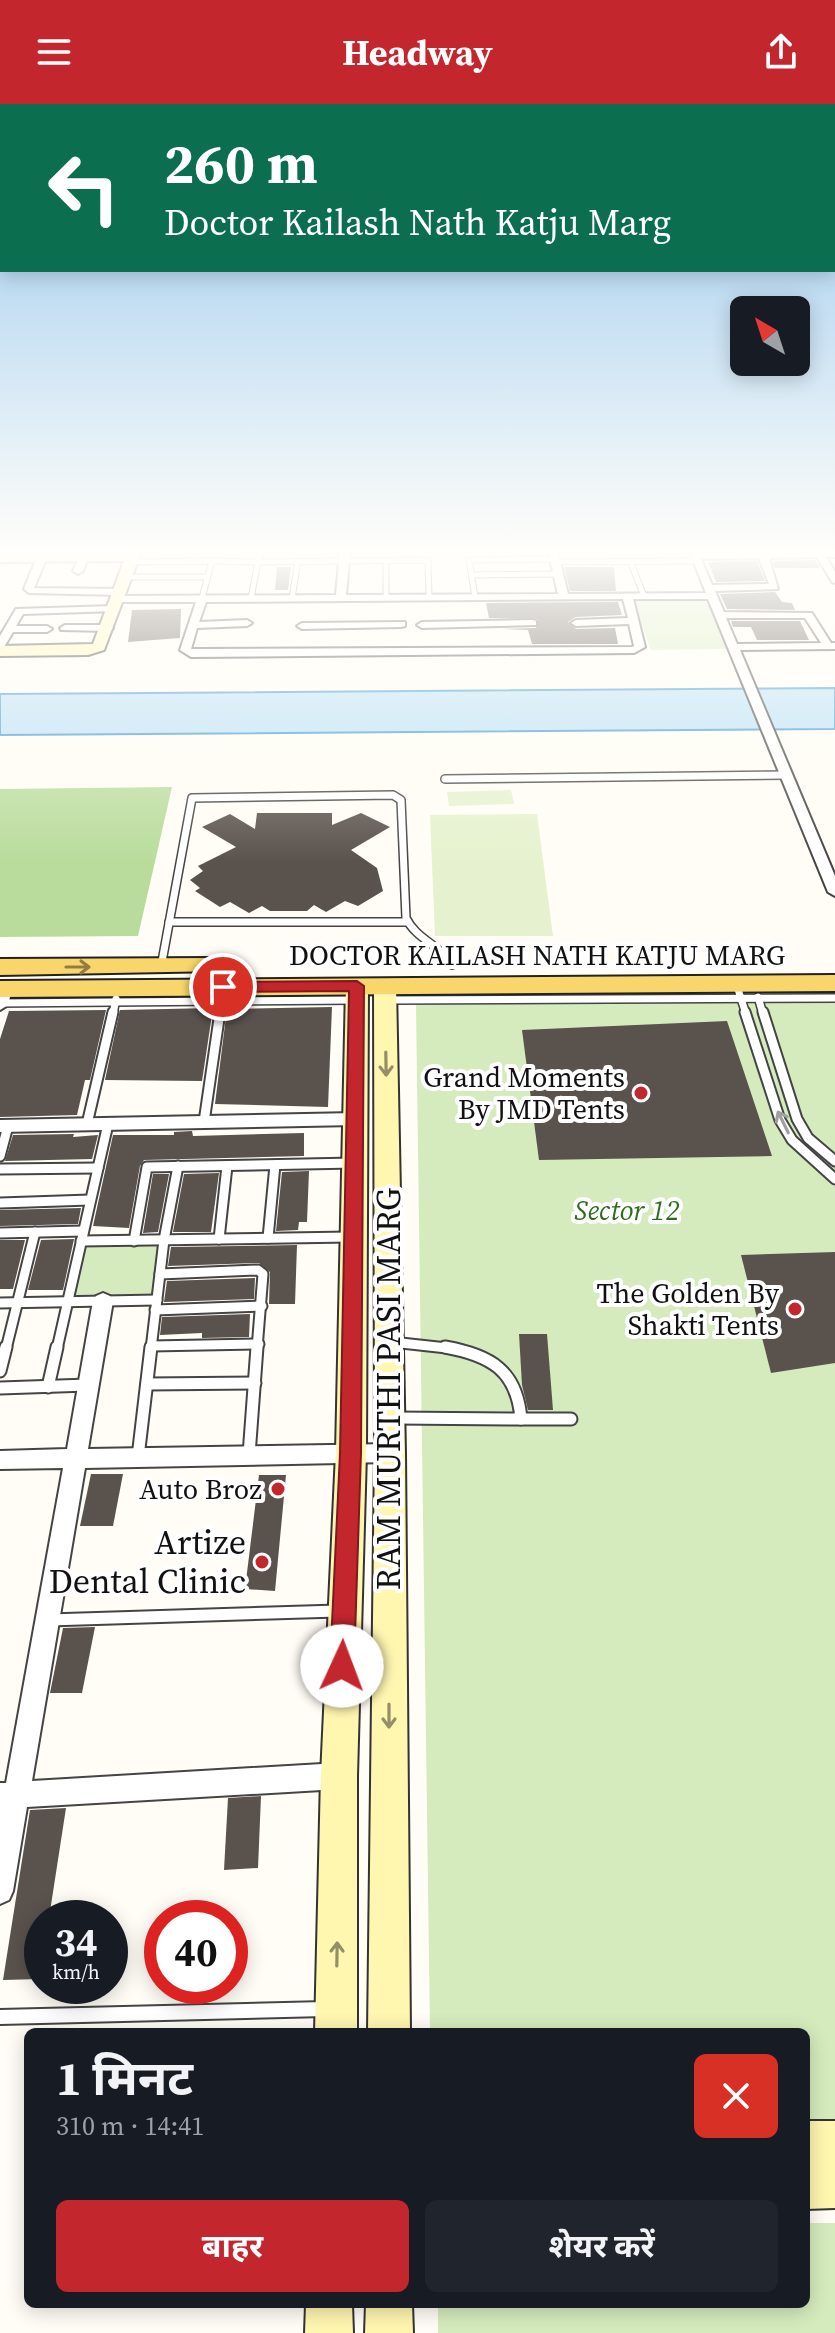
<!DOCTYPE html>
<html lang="hi">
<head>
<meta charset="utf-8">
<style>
  :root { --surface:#171b24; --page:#20242c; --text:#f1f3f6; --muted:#9ea1a6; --accent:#c4262e }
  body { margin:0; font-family:"Source Serif 4","Noto Sans Devanagari",serif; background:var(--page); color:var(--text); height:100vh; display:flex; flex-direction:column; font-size:30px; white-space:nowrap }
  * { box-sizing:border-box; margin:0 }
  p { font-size:26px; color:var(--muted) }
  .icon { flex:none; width:44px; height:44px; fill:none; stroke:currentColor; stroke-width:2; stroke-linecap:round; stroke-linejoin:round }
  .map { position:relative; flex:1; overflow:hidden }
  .details { position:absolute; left:24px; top:1924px; width:786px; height:280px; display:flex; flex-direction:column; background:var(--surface); border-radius:12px; box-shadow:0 4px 20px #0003 }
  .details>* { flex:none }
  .banner { position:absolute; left:0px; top:0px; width:836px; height:168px; box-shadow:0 4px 20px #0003; background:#0b6e4f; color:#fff; overflow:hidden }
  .needle { width:52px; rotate:321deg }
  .controls { position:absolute; left:730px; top:192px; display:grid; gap:16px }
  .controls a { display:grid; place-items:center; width:80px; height:80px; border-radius:12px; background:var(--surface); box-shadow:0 4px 20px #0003; font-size:40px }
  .speed { position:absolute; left:24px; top:1796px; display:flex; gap:16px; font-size:40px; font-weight:700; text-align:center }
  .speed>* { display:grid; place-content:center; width:104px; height:104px; border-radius:50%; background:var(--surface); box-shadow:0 4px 20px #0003; line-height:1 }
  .speed small { font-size:20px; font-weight:400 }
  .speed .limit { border:12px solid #d22; background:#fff; color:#111 }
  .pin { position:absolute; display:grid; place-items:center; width:68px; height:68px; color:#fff; margin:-34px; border:4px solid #fff; border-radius:50%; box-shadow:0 2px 8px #0007 }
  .me { position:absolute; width:88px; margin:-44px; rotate:2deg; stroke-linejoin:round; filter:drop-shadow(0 0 6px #0008) }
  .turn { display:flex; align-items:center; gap:28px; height:168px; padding:0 32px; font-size:36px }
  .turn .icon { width:104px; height:104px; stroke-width:2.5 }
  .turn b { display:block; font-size:56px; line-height:68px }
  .round { display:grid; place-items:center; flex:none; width:84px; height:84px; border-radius:12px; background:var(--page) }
  .head { display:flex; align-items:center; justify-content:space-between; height:136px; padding:0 32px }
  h1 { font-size:48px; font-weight:700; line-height:60px }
  .primary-button { display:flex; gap:16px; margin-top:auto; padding:16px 32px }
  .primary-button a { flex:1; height:92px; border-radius:12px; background:var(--accent); color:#fff; font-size:32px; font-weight:700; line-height:92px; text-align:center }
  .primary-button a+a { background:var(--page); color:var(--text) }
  header { display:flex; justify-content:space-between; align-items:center; height:104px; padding:0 32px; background:var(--accent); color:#fff; font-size:36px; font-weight:700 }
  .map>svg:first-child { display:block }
</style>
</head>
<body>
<header><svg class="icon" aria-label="menu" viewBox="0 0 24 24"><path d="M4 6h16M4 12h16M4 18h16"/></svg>Headway<svg class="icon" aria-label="share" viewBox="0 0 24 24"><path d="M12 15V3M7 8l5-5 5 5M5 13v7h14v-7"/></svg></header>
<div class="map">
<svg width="835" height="2229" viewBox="0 0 835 2229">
  <rect width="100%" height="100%" fill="#fffdf5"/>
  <!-- green -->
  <g fill="#d5ebbd">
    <polygon points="708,494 730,545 651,546 633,495"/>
    <polygon points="835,895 835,2028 806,2029 806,1928 430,1928 416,899"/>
    <polygon points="162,1141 155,1192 73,1194 84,1143"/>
    <polygon points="806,2119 835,2119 835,2229 438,2229 438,2200 806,2200"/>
  </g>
  <!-- forest -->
  <polygon fill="#b9dc9c" points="172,683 138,832 0,833 0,685"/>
  <!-- pitch -->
  <g fill="#e6f2cf">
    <polygon points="511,686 514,700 449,702 447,688"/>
    <polygon points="537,710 553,832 435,832 430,711"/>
  </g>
  <!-- water -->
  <polygon fill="#b9e0f7" stroke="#3f96cf" stroke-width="2" points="835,584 835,625 0,631 0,590"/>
  <!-- building -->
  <g fill="#5a524d">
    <polygon points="815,456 820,464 775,464 773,457"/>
    <polygon points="757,457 765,477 716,478 708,458"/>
    <polygon points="277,463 291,463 288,486 275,486"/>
    <polygon points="564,463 614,463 616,487 570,487"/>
    <polygon points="775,488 782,498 792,499 795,506 727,505 720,490"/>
    <polygon points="618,498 622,511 576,513 568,518 576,525 615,524 618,540 532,540 528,526 502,525 536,524 538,515 489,514 486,499"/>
    <polygon points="181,505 180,534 128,538 132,506"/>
    <polygon points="731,517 800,517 809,536 757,536 751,523 733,523"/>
    <polygon points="257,709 332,709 332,721 361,709 390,723 351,746 377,764 383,787 358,802 345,797 326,808 314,801 307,807 270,807 262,802 249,809 230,798 220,803 195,787 200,784 190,776 203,767 198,762 236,743 202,723 230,710 255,725"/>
    <polygon points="332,903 328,1003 215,1000 227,905"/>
    <polygon points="213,904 202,977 105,976 120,906"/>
    <polygon points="106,906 90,976 85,976 77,1011 0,1013 0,935 9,907"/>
    <polygon points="727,917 772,1052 539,1056 522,926"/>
    <polygon points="192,1027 193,1032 304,1029 304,1052 144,1056 140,1062 129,1124 93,1122 113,1031 174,1031 174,1028"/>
    <polygon points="74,1030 73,1033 98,1031 92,1055 5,1057 13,1031"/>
    <polygon points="309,1067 307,1118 299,1118 298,1126 276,1127 282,1068"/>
    <polygon points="219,1069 211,1128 173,1128 184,1070"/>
    <polygon points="153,1070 169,1070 158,1128 143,1129"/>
    <polygon points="81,1104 78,1120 0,1122 0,1106"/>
    <polygon points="74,1135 63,1186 28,1186 41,1136"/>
    <polygon points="0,1136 25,1136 13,1185 0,1185"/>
    <polygon points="297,1141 295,1200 269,1200 270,1168 259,1159 168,1162 171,1143"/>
    <polygon points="835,1148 835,1259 771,1269 741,1151"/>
    <polygon points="255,1174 254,1195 164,1198 167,1177"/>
    <polygon points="250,1210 249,1233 202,1234 202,1229 160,1231 162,1213"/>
    <polygon points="519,1230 547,1230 553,1306 528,1306 522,1281"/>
    <polygon points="91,1370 123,1370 113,1422 80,1422"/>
    <polygon points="259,1371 286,1371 275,1487 245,1485"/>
    <polygon points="95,1523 82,1589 50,1589 63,1524"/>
    <polygon points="261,1692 258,1764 224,1766 228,1694"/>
    <polygon points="66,1704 49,1814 42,1814 40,1875 3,1876 30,1706"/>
  </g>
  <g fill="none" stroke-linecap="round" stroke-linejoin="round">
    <defs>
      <g id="lane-far4">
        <polyline points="212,457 258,458 261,446"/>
        <polyline points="386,457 386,494"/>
        <polyline points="630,457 644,492"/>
        <polyline points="131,458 212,457 202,494"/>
        <polyline points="555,458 698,457"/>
        <polyline points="472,471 558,470"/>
        <polyline points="126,473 207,473"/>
        <polyline points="475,493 469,456 554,455"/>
        <polyline points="251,494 258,458 428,456 429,493"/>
        <polyline points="292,494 298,457"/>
      </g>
      <g id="lane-far3">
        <polyline points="445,675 787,671"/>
        <polyline points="169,818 407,818"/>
        <path d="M 161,863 L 192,694 L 393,691 L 401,696 L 406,814 C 416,835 440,841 452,861"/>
        <polyline points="736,879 746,910"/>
        <polyline points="758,893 763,910"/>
        <polyline points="385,896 835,894"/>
        <polyline points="0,899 357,896"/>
        <polyline points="113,910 116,895"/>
        <polyline points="219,910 222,891"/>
      </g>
      <g id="lane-far2">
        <polyline points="745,908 780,1016 792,1036 835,1075"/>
        <polyline points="763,908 797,1015 808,1034 835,1057"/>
        <polyline points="204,1018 220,908"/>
        <polyline points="87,1020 113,908"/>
        <polyline points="0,1052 8,1022"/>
        <polyline points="0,1065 98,1064"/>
        <polyline points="0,1099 90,1096"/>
        <polyline points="0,1129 83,1127"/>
        <polyline points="268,1134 275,1061"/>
        <polyline points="219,1135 227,1062"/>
        <polyline points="81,1137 350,1133"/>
        <polyline points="134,1137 147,1063 354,1059"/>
        <polyline points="160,1170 258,1166 263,1170 257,1245"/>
        <polyline points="0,1199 157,1196"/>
        <polyline points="155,1206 262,1202"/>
        <polyline points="392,1238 456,1245"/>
        <polyline points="151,1242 259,1240"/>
        <polyline points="6,1245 35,1128"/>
        <polyline points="57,1245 108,1020"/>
        <polyline points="151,1245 164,1136 178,1062"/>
      </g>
      <g id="lane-far1">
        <polyline points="0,1267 6,1243"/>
        <polyline points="147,1280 255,1279"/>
        <polyline points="48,1283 57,1243"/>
        <polyline points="0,1284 88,1281"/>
        <path d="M 395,1314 L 521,1315 C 517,1266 490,1251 445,1243"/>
        <polyline points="521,1315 571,1315"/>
        <polyline points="249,1351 257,1243"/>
        <polyline points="138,1353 151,1243"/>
        <polyline points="49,1516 338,1507"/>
      </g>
      <polyline id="lane" points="0,1913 325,1905"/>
      <g id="street">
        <path d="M 340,446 L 350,446 L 346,491 L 558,490 L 548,446 L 557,446 L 568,490 L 706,489 L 689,446 L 697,446 L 699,449 L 835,447 L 835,453 L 826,453 L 835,468 L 835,479 L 832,478 L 817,453 L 769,454 L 778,485 L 715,487 L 724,508 L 812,509 L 831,539 L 835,539 L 835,545 L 740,546 L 835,772 L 835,792 L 828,788 L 708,495 L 633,495 L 645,543 L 634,549 L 191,553 L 180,546 L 196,498 L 118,498 L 113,495 L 118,492 L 336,491 ZM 759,454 L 769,480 L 712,481 L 701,455 ZM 623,495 L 628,514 L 576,516 L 571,519 L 576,522 L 629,520 L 634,542 L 632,543 L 191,545 L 197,524 L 247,522 L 252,519 L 247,516 L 199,518 L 206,498 ZM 726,514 L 805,514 L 821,539 L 737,540 Z"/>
        <polygon points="42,450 47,453 34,484 120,485 125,488 120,491 29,489 24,485 37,453"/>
        <polygon points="80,451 88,453 83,467 78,470 73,467"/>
        <polygon points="114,502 118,503 118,507 23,510 16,522 47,522 52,525 47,528 13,528 4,543 0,544 0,532 16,505"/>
        <polygon points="532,516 536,517 536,521 422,524 417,521 422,518"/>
        <polygon points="405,518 405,522 401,523 302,525 297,522 302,519"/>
        <polygon points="65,521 108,521 113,524 108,527 61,526 60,524"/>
        <polygon points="5,880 12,885 8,901 0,906 0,882"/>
        <polygon points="355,1009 363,1015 355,1021 0,1028 0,1016"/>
        <polygon points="103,1189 110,1192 113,1197 88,1345 390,1340 397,1342 401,1349 397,1356 390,1358 85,1364 32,1677 339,1659 348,1663 352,1672 348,1681 339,1685 27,1703 13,1787 9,1796 0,1800 0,1679 6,1679 63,1364 0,1365 0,1347 67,1345 93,1197 96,1192"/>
      </g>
      <g id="secondary">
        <polygon points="128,446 142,446 104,546 88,551 0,552 0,542 93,540 124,457 0,458 0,450 127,449"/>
        <polygon points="357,875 368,882 366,1349 357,1672 357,1928 315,1928 321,1672 336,1349 346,882"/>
        <polygon points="385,875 396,882 405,1349 410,1928 368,1928 375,1349 374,882"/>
        <polygon points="806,2017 835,2017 835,2104 806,2105 806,2061 809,2061 806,2061"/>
        <polygon points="306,2200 352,2200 353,2229 305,2229"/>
        <polygon points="366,2200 412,2200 413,2229 365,2229"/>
      </g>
      <g id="primary">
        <polygon points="214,854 223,857 226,862 223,867 0,871 0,855"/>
        <polygon points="835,871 835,887 0,893 0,877"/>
      </g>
    </defs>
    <!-- lane-far4 casing -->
    <use href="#lane-far4" stroke="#444" stroke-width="7"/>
    <!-- lane-far3 casing -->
    <use href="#lane-far3" stroke="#444" stroke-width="10"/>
    <!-- lane-far2 casing -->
    <use href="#lane-far2" stroke="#444" stroke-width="13"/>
    <!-- lane-far1 casing -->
    <use href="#lane-far1" stroke="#444" stroke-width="15"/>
    <!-- lane casing -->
    <use href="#lane" stroke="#444" stroke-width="18"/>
    <!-- street casing -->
    <use href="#street" stroke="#444" stroke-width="4"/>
    <!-- secondary casing -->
    <use href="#secondary" stroke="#333" stroke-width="4"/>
    <!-- primary casing -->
    <use href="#primary" stroke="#222" stroke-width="4"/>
    <!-- lane-far4 -->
    <use href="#lane-far4" stroke="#fff" stroke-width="5"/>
    <!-- lane-far3 -->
    <use href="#lane-far3" stroke="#fff" stroke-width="7"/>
    <!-- lane-far2 -->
    <use href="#lane-far2" stroke="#fff" stroke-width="9"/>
    <!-- lane-far1 -->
    <use href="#lane-far1" stroke="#fff" stroke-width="11"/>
    <!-- lane -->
    <use href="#lane" stroke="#fff" stroke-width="14"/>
    <!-- street -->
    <use href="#street" fill="#fff" fill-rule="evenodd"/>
    <!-- secondary -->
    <use href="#secondary" fill="#fff6b0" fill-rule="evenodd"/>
    <!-- primary -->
    <use href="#primary" fill="#f9d66b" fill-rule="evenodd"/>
  </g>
  <!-- one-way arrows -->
  <defs><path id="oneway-shaft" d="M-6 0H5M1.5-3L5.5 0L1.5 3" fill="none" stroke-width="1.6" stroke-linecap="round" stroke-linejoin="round" transform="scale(2)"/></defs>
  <use stroke="#917d42" href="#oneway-shaft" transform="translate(78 863)"/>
  <g stroke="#948f68">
    <use href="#oneway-shaft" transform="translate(386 960) rotate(89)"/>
    <use href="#oneway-shaft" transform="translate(389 1612) rotate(90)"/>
    <use href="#oneway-shaft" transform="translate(337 1850) rotate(-89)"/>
  </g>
  <use stroke="#a0a0a0" href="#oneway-shaft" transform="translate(783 1018) rotate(-116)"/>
  <!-- sky -->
  <linearGradient id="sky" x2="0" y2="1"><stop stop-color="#95c6ee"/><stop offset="0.59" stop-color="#fffefa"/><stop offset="1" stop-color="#fffefa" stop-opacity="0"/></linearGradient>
  <rect width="835" height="758" fill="url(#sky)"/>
  <!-- route -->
  <polygon fill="#c4262e" stroke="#7f191e" stroke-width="2" points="357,877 364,882 361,1349 354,1562 351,1571 342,1574 333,1571 330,1562 340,1349 349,887 223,888 215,883 223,878"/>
  <!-- markers -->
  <g fill="#c4262e" stroke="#fff" stroke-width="3">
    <circle cx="641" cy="989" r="8"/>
    <circle cx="795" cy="1205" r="8"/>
    <circle cx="278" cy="1385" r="8"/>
    <circle cx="262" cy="1458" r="8"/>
  </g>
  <g text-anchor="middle" stroke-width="8" stroke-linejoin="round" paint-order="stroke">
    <!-- street labels -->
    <g font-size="28" fill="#111" stroke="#fff">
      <text x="537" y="861">DOCTOR KAILASH NATH KATJU MARG</text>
    </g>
    <!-- poi labels -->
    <g font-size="28" fill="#111" stroke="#fff" text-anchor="end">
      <text x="625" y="983">Grand Moments<tspan x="625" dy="32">By JMD Tents</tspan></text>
      <text x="779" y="1199">The Golden By<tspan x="779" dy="32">Shakti Tents</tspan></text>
      <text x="262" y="1395">Auto Broz</text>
    </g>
    <!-- park labels -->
    <g font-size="28" font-style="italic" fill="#2f6b1f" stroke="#fff">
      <text x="627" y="1116">Sector 12</text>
    </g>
    <!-- near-street labels -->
    <g font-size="34" fill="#111" stroke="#fff">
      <text transform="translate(388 1285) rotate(-90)" y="12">RAM MURTHI PASI MARG</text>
    </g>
    <!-- near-poi labels -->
    <g font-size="34" fill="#111" stroke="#fff" text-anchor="end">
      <text x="246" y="1450">Artize<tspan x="246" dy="39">Dental Clinic</tspan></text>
    </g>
  </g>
</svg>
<div class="controls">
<a><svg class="needle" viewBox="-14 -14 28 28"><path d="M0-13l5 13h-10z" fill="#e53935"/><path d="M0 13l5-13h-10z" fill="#9ea1a6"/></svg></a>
</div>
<div class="speed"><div>34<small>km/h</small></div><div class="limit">40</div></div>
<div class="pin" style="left:223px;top:883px;background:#d93025"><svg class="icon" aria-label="arrive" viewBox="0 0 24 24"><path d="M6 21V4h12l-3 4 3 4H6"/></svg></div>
<svg class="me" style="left:342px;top:1562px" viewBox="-20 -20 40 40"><circle r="19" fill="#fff"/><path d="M0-13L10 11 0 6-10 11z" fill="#c4262e"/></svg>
<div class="banner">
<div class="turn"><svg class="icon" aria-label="left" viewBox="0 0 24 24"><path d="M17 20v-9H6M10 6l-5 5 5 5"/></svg><div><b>260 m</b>Doctor Kailash Nath Katju Marg</div></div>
</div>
<section class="details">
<div class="head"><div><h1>1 मिनट</h1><p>310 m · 14:41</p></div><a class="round" style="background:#d93025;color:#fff"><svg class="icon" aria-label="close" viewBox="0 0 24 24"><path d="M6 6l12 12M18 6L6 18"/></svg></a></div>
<div class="primary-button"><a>बाहर</a><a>शेयर करें</a></div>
</section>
</div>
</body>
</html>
